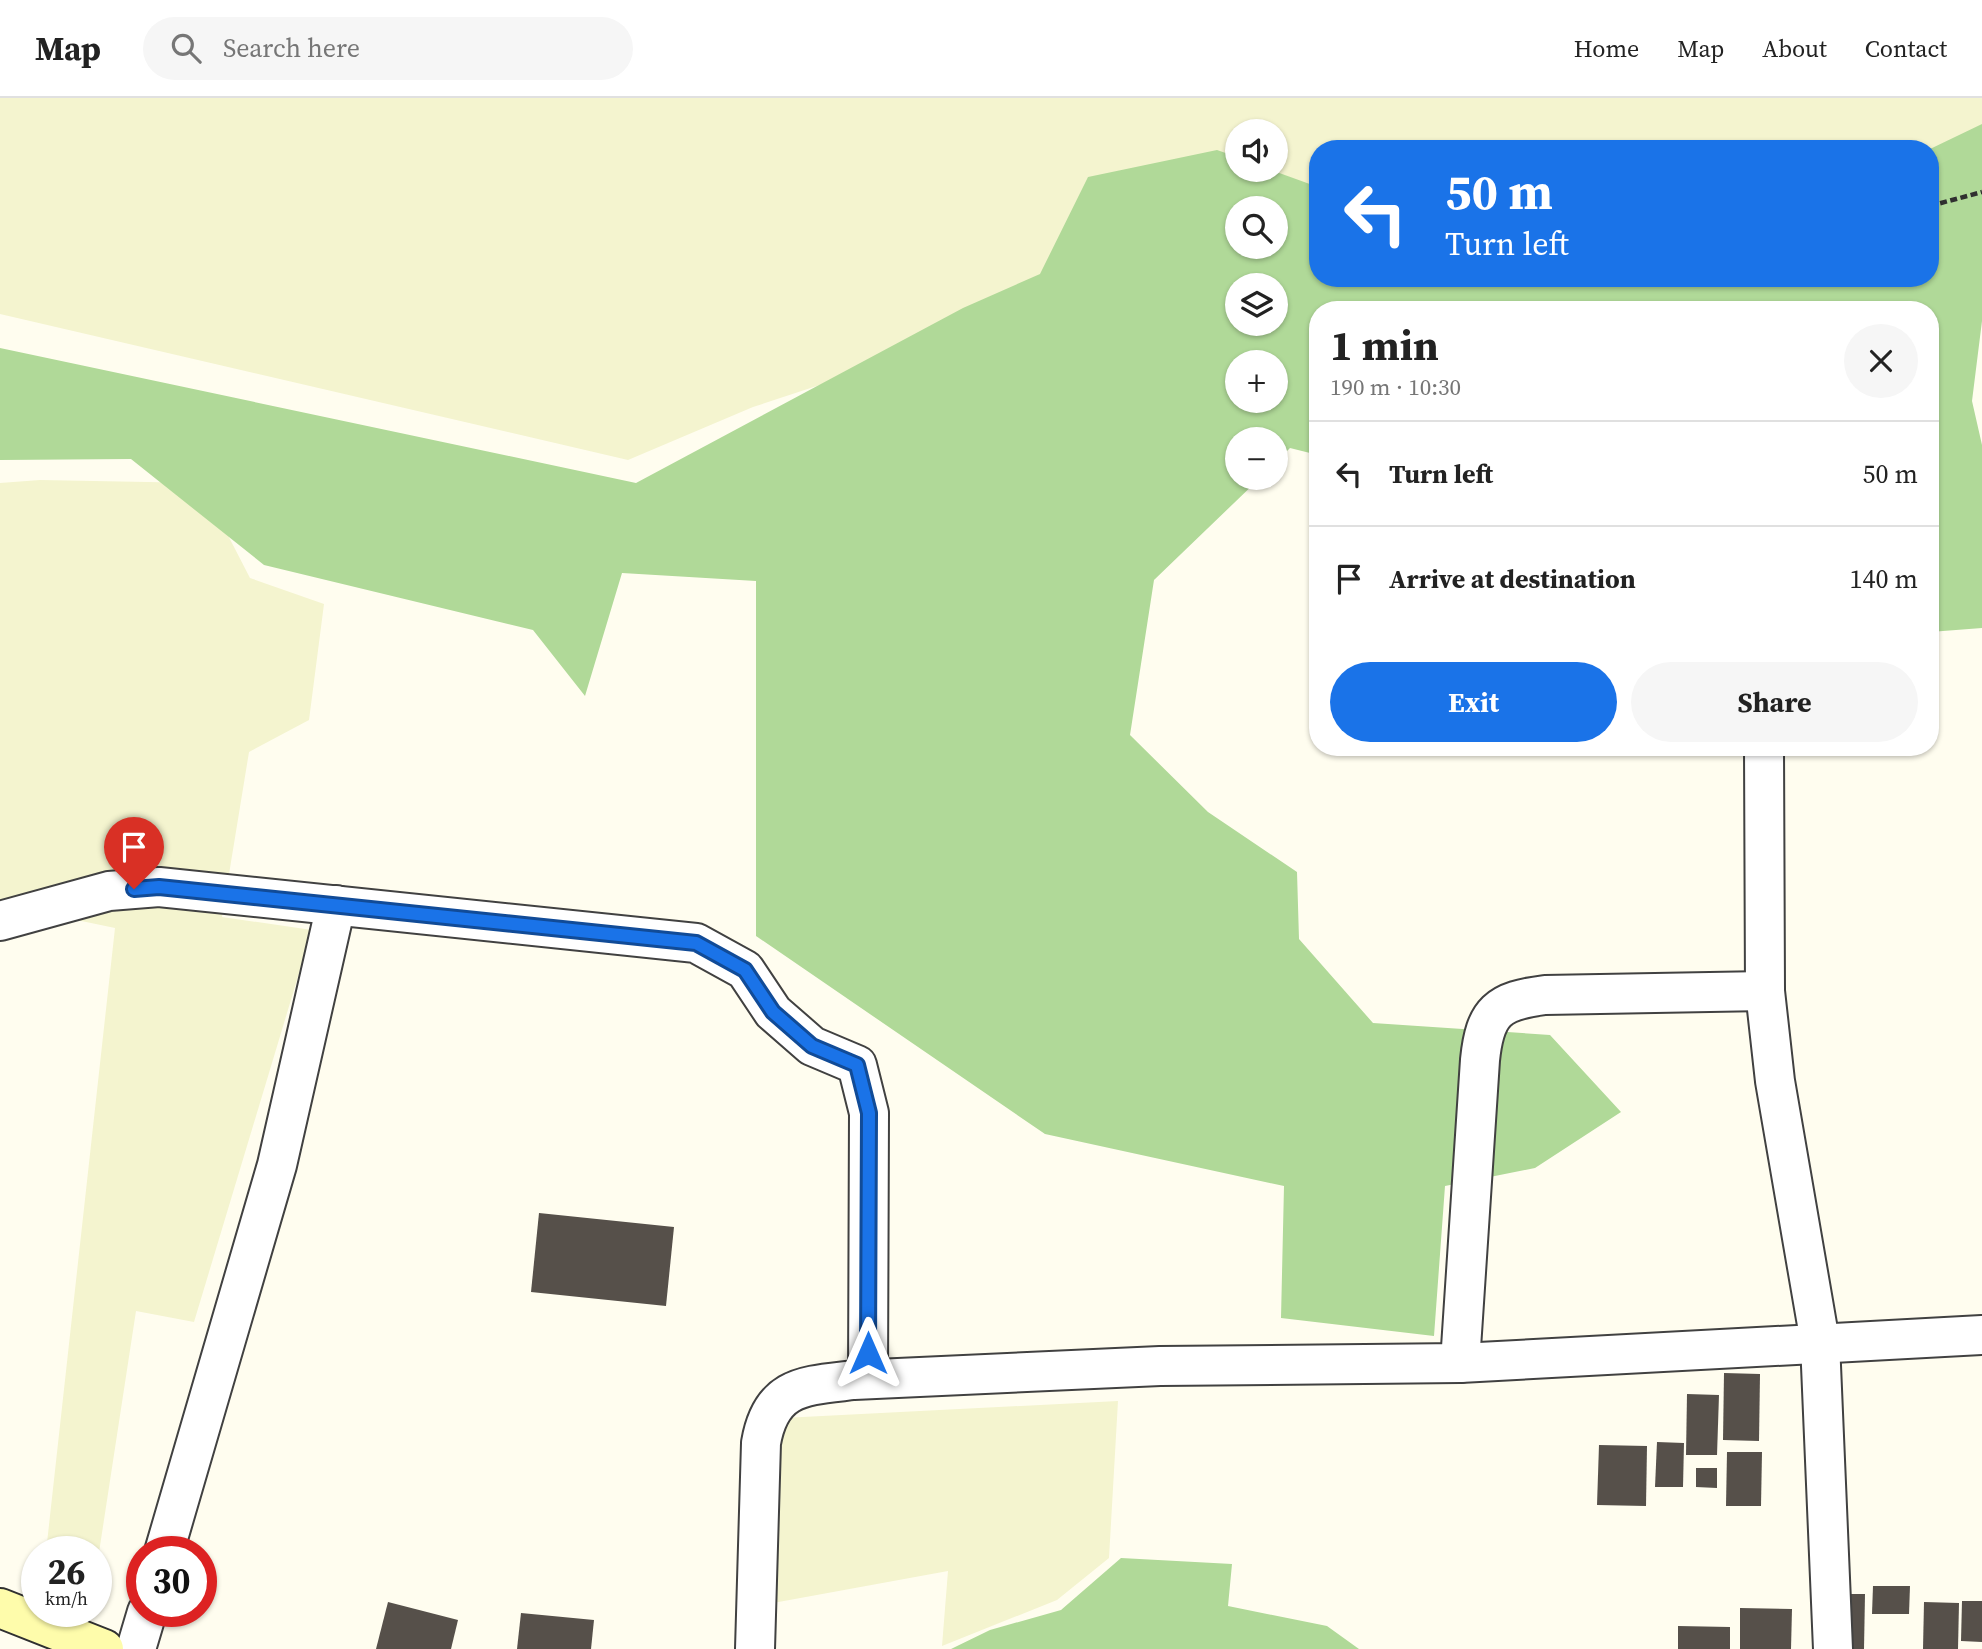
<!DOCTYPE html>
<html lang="en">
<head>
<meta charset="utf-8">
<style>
  :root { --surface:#fff; --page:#f6f6f6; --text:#222; --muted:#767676; --line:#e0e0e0; --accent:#1a73e8 }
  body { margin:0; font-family:"Source Serif 4",serif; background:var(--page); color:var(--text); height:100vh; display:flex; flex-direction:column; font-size:26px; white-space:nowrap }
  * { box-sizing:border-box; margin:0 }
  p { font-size:23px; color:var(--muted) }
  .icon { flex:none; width:38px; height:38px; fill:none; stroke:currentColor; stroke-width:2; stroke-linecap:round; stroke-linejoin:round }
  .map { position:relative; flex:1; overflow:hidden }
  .sheet { position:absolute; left:1309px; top:203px; width:630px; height:455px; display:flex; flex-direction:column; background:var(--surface); border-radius:28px; box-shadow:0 2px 5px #0004 }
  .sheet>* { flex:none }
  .hud { position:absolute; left:1309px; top:42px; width:630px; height:147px; border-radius:28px; box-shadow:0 2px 5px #0004; background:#1a73e8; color:#fff; overflow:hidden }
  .buttons { position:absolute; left:1225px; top:21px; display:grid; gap:14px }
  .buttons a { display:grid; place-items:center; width:63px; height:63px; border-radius:50%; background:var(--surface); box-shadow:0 2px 5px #0004; font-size:35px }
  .speed { position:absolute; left:21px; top:1438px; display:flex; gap:14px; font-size:35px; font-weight:700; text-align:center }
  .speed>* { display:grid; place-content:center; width:91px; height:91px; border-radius:50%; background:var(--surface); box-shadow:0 2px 5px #0004; line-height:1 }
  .speed small { font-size:18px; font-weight:400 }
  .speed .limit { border:10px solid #d22; background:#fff; color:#111 }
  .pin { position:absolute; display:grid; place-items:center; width:60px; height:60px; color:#fff; margin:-72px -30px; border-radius:50% 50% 50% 0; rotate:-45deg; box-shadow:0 0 7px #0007 }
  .pin .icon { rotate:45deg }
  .me { position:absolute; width:77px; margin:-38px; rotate:0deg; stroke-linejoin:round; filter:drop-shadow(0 0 5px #0008) }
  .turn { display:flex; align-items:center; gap:24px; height:147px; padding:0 21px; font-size:32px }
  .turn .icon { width:91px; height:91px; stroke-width:2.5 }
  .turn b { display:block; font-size:49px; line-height:60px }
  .round { display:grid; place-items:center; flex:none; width:74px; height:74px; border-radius:37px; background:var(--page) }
  .summary { display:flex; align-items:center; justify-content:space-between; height:119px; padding:0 21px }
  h1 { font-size:42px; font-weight:700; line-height:52px }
  .primary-button { display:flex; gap:14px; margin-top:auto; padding:14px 21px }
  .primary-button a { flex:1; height:80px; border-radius:42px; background:var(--accent); color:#fff; font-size:28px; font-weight:700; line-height:80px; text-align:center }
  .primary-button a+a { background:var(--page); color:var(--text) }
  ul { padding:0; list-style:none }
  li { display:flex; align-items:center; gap:21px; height:105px; padding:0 21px; border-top:2px solid var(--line) }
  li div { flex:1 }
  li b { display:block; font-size:26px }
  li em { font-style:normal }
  header { display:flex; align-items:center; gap:42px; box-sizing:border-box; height:98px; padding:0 35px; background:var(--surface); border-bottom:2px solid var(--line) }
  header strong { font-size:33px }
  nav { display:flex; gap:38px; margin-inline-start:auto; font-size:24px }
  .search { width:490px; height:63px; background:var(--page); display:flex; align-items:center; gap:18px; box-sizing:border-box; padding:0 24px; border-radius:38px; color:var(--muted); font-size:26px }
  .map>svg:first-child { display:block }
</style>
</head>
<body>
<header>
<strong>Map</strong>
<div class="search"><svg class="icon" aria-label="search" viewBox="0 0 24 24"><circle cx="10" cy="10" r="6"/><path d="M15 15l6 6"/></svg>Search here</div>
<nav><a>Home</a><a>Map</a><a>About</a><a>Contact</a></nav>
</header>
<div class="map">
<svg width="1982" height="1551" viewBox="0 0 1982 1551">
  <rect width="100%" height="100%" fill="#fffdef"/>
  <!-- farmland -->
  <g fill="#f4f4cf" fill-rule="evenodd">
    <path d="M 0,0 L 1982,0 L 1982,69 L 1930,88 L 1930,51 L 1318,51 L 1318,131 L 1276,110 L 1237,110 L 1014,223 L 753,309 L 628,362 L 0,216 ZM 1237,33 L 1276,33 L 1276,72 L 1237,72 Z"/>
    <polygon points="40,382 201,385 250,480 324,506 309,622 249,654 222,819 312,832 194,1224 136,1213 96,1474 96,1454 46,1454 115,830 0,806 0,385"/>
    <polygon points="1118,1303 1109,1460 1057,1502 942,1548 948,1473 773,1505 783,1320"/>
  </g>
  <!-- forest -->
  <g fill="#b0d998" fill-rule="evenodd">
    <path d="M 1982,26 L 1982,223 L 1972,303 L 1982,347 L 1982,530 L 1930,534 L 1930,212 L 1318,212 L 1318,357 L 1290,350 L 1276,364 L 1276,341 L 1237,341 L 1237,380 L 1260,380 L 1154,482 L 1130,637 L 1208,714 L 1297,774 L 1299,841 L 1373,925 L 1550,937 L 1621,1014 L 1535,1070 L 1445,1088 L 1434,1238 L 1281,1220 L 1284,1088 L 1045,1036 L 756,838 L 756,483 L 622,475 L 585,598 L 533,532 L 264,467 L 131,361 L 0,362 L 0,250 L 636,385 L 963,210 L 1040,176 L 1088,79 L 1217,52 L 1237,59 L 1237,72 L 1271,72 L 1318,89 L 1318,180 L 1930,180 L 1930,51 ZM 1237,110 L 1276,110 L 1276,149 L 1237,149 ZM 1237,187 L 1276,187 L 1276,226 L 1237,226 ZM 1237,264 L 1276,264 L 1276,303 L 1237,303 Z"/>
    <polygon points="1121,1460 1232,1466 1228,1508 1327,1528 1359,1551 951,1551 990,1532 1061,1512"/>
  </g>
  <!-- building -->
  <g fill="#56504a">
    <polygon points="539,1115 674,1129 666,1208 531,1194"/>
    <polygon points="1724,1275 1760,1276 1759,1343 1723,1342"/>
    <polygon points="1687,1296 1719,1297 1717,1357 1686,1357"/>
    <polygon points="1657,1344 1684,1345 1683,1389 1655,1389"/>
    <polygon points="1599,1347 1647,1348 1646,1408 1597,1407"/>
    <polygon points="1727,1354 1762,1354 1761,1408 1726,1408"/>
    <polygon points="1696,1370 1717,1370 1717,1390 1696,1389"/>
    <polygon points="1873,1488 1910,1488 1909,1516 1872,1516"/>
    <polygon points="1836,1496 1865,1496 1864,1551 1835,1551"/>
    <polygon points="1962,1503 1982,1503 1982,1544 1961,1543"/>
    <polygon points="388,1504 458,1522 451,1551 376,1551"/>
    <polygon points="1924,1504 1959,1505 1958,1551 1923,1551"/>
    <polygon points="1740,1510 1792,1511 1791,1551 1740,1551"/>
    <polygon points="521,1515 594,1522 591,1551 517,1551"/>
    <polygon points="1678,1528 1730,1529 1730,1551 1678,1551"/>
  </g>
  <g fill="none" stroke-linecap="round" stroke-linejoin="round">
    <defs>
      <g id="minor">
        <polyline points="1764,649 1765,893 1775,983 1820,1244 1833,1551"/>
        <polyline points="0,823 109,793 159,789 696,845 745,872 773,914 812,948 857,967 869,1015 868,1281"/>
        <path d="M 1460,1265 L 1480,962 C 1485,913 1498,903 1545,897 L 1765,893"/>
        <polyline points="164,1454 277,1067 336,807"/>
        <polyline points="136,1551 147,1514"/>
        <path d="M 755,1551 L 761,1345 C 771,1287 804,1288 854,1282 L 1160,1268 L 1460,1265 L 1982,1237"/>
      </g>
      <polyline id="secondary" points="0,1510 104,1551"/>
    </defs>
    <!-- minor casing -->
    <use href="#minor" stroke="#414141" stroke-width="42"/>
    <!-- secondary casing -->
    <use href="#secondary" stroke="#303030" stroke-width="42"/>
    <!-- path -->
    <polyline stroke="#303030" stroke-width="4.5" stroke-dasharray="7 3.5" stroke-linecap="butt" points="1930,108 1982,94"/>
    <!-- minor -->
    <use href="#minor" stroke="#fff" stroke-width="38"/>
    <!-- secondary -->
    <use href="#secondary" stroke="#fefcab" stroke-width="38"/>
  </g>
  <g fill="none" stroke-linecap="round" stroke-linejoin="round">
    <defs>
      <polyline id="route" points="134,791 159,789 696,845 745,872 773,914 812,948 857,967 869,1015 868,1255"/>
    </defs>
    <!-- route casing -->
    <use href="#route" stroke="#114b97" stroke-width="18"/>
    <!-- route -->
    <use href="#route" stroke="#1a73e8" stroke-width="12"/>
  </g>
</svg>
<div class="buttons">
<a><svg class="icon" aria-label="sound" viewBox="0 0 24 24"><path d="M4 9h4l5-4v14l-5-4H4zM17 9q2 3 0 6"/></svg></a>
<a><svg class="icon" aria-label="search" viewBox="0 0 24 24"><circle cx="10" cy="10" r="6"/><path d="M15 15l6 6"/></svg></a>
<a><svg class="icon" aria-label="layers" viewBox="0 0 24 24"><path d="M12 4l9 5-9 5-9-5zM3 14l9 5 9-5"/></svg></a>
<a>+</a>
<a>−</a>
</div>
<div class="speed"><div>26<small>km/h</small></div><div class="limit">30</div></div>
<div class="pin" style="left:134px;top:791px;background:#d93025"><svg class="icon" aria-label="arrive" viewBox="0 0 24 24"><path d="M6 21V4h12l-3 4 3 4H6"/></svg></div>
<svg class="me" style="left:868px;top:1255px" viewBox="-20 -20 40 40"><path d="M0-17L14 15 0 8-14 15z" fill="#1a73e8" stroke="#fff" stroke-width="4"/></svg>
<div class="hud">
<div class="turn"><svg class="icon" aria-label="left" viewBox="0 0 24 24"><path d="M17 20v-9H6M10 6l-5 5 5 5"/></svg><div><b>50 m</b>Turn left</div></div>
</div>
<section class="sheet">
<div class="summary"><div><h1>1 min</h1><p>190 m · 10:30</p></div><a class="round"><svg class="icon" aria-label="close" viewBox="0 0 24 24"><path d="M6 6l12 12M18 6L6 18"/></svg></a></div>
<ul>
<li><svg class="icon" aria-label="left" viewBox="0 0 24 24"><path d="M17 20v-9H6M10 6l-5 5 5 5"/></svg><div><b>Turn left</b></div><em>50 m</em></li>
<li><svg class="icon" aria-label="arrive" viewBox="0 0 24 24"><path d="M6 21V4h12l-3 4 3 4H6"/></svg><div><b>Arrive at destination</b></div><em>140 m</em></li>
</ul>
<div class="primary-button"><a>Exit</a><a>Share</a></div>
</section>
</div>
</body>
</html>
